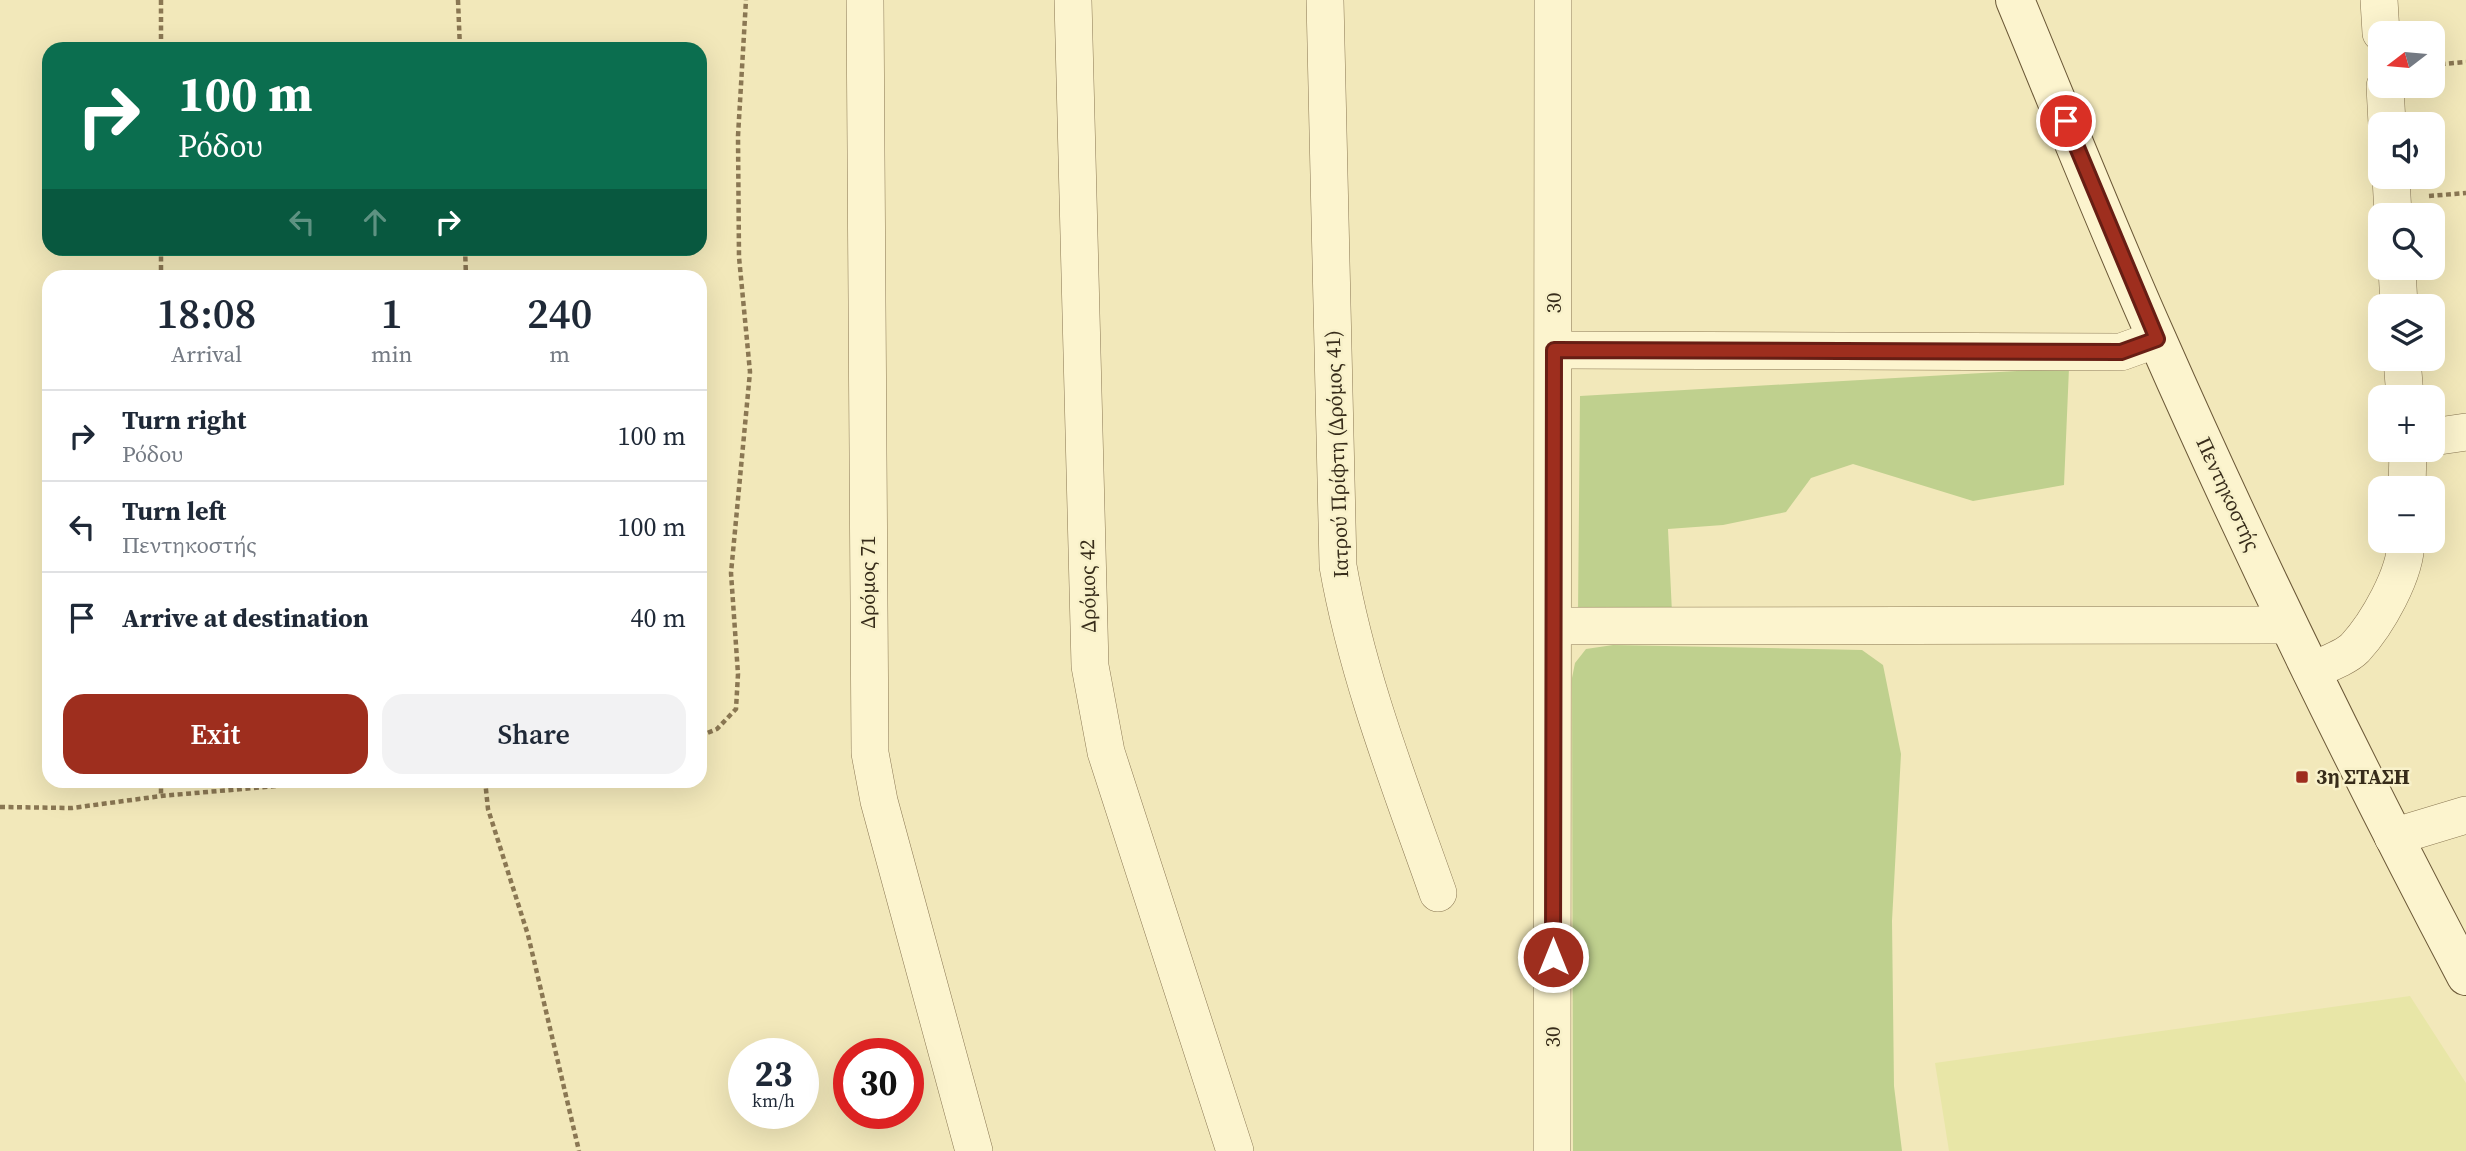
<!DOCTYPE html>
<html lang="en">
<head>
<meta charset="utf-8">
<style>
  :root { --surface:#fff; --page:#f2f2f3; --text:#1f2937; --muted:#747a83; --line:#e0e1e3; --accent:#9e2e1e }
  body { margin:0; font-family:"Source Serif 4",serif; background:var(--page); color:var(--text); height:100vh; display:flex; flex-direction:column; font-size:26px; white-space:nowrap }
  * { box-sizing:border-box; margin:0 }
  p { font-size:23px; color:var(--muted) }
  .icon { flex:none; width:38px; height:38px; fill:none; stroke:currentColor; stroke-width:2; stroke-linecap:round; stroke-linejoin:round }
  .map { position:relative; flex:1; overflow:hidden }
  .drawer { position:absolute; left:42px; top:270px; width:665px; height:518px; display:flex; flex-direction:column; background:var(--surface); border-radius:21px; box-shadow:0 7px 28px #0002 }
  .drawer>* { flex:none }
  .banner { position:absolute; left:42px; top:42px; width:665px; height:214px; border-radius:21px; box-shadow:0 7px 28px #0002; background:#0b6e4f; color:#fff; overflow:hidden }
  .needle { width:46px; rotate:254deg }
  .buttons { position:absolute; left:2368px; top:21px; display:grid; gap:14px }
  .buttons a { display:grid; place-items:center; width:77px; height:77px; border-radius:14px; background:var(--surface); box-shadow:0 7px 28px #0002; font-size:35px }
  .speed { position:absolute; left:728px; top:1038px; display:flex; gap:14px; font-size:35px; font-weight:700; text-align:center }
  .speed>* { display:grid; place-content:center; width:91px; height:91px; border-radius:50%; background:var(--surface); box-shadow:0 7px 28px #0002; line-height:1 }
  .speed small { font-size:18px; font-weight:400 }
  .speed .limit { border:10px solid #d22; background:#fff; color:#111 }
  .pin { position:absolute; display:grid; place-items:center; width:60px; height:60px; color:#fff; margin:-30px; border:4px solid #fff; border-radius:50%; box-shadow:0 2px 7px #0007 }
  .me { position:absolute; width:77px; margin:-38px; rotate:0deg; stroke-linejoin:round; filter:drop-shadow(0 0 5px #0008) }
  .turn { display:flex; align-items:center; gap:24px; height:147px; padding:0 21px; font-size:32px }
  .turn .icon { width:91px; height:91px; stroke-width:2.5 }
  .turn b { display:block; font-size:49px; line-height:60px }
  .lanes { display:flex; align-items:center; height:66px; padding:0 21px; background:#0003; justify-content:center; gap:35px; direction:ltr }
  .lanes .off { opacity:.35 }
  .eta { display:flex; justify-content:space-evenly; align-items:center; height:119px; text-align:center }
  .eta b { font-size:42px; font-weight:600; line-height:49px }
  .action { display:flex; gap:14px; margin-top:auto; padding:14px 21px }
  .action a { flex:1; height:80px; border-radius:21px; background:var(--accent); color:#fff; font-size:28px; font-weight:600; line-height:80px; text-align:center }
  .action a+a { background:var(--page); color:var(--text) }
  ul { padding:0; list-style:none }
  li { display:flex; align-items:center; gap:21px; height:91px; padding:0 21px; border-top:2px solid var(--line) }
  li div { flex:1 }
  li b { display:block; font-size:26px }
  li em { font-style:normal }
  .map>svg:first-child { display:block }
</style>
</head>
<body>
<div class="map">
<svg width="2466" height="1151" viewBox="0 0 2466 1151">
  <rect width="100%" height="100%" fill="#f2e8ba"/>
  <!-- farmland -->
  <polygon fill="#e8e6a7" points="2410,996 2466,1083 2466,1151 1949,1151 1935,1063"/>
  <!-- green -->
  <g fill="#bfd08e">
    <polygon points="2069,368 2064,485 1973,501 1853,464 1811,478 1786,512 1723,525 1668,529 1672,613 1578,614 1580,396"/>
    <polygon points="1613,645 1862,650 1883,665 1901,754 1892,921 1894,1086 1902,1151 1573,1151 1572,678 1575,663 1586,649"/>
  </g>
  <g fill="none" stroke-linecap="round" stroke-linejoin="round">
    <defs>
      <g id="street">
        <polyline points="865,0 870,753 879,801 974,1151"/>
        <polyline points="1073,0 1090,666 1106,752 1235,1151"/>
        <path d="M 1325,0 L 1338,566 C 1358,679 1400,785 1438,893"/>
        <polyline points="2379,0 2381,33"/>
        <polyline points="2385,86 2387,124"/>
        <polyline points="2391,177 2393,215"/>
        <polyline points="2397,268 2399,306"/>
        <polyline points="1554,350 2121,352 2157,339"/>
        <polyline points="2402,359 2405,397"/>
        <polyline points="2432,437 2466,432"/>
        <polyline points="2407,488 2408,450"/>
        <polyline points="1554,626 2289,625"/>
        <path d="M 2311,671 C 2324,665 2345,658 2355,648 C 2377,624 2406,574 2406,541"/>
        <polyline points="2393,837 2466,815"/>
        <polyline points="1552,1151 1553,0"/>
      </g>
      <path id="secondary" d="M 2015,0 C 2062,113 2107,227 2157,339 C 2252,555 2356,767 2466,976"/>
    </defs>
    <!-- street casing -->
    <use href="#street" stroke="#8a7753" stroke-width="38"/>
    <!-- secondary casing -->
    <use href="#secondary" stroke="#6b5837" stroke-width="40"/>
    <!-- path -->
    <g stroke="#8a7753" stroke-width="4.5" stroke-dasharray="5 3.5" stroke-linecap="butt">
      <polyline points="161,0 161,49"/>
      <polyline points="458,0 460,49"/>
      <polyline points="2432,65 2466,62"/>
      <polyline points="2429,196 2466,193"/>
      <polyline points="161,248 161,276"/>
      <polyline points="465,248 466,276"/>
      <polyline points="700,736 717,729 736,709 738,674 731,573 750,372 739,257 738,136 746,0"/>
      <polyline points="161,780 161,796"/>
      <polyline points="485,780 488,809 528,935 579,1151"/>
      <polyline points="0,807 72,808 161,796 345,780"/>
    </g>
    <!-- street -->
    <use href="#street" stroke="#fcf4ce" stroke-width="37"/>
    <!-- secondary -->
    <use href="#secondary" stroke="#fcf4ce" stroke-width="38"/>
  </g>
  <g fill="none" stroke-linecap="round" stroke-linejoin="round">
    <defs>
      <polyline id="route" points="1553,957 1554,350 2121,352 2157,339 2066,121"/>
    </defs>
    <!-- route casing -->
    <use href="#route" stroke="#671e14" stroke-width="18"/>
    <!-- route -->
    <use href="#route" stroke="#9e2e1e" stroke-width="12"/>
  </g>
  <!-- markers -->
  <rect fill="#9e2e1e" stroke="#f8f1ca" stroke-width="2.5" x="2295" y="770" width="14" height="14" rx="3.5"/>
  <g text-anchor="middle" stroke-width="5" stroke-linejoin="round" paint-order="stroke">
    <!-- street labels -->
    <g font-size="21" fill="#372c1a" stroke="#f8f1ca">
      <text transform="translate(1554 303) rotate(-90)" y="7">30</text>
      <text transform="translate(1337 454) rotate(-92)" y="7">Ιατρού Πρίφτη (Δρόμος 41)</text>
      <text transform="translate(2228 494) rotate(65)" y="7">Πεντηκοστής</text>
      <text transform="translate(868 582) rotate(-90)" y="7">Δρόμος 71</text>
      <text transform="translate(1088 586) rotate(-91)" y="7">Δρόμος 42</text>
      <text transform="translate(1553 1037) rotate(-90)" y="7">30</text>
    </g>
    <!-- poi labels -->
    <g font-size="21" font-weight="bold" fill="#372c1a" stroke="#f8f1ca" text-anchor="start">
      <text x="2316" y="784">3η ΣΤΑΣΗ</text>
    </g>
  </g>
</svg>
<div class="buttons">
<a><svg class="needle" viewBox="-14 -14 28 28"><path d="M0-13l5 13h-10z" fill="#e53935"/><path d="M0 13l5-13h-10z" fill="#747a83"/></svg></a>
<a><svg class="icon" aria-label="sound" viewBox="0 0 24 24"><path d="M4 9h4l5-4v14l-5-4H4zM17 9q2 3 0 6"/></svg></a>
<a><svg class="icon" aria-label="search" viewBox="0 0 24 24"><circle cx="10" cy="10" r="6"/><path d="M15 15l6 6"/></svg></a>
<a><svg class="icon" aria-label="layers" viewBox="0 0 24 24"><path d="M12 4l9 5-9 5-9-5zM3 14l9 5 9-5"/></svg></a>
<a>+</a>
<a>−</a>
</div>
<div class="speed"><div>23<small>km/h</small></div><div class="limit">30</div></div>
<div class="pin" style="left:2066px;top:121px;background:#d93025"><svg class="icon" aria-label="arrive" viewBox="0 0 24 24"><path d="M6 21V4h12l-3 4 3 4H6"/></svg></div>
<svg class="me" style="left:1553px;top:957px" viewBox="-20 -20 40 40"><circle r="17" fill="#9e2e1e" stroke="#fff" stroke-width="3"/><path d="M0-11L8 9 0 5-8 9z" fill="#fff"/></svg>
<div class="banner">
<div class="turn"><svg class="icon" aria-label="right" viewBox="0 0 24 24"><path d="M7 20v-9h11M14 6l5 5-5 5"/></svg><div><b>100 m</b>Ρόδου</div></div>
<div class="lanes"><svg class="icon off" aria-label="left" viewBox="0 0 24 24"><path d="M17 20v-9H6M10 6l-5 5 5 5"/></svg><svg class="icon off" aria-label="ahead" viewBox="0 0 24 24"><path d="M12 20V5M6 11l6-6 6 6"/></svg><svg class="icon" aria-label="right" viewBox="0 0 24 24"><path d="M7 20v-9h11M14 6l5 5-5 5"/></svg></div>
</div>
<section class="drawer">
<div class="eta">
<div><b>18:08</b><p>Arrival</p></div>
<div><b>1</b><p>min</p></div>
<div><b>240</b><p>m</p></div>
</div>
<ul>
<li><svg class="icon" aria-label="right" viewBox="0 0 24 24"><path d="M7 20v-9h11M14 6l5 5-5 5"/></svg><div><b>Turn right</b><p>Ρόδου</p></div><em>100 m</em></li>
<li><svg class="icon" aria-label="left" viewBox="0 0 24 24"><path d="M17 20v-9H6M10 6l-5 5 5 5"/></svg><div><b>Turn left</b><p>Πεντηκοστής</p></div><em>100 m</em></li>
<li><svg class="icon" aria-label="arrive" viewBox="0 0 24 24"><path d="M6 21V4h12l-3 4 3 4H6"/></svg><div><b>Arrive at destination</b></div><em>40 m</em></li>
</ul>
<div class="action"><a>Exit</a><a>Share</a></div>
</section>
</div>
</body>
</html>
